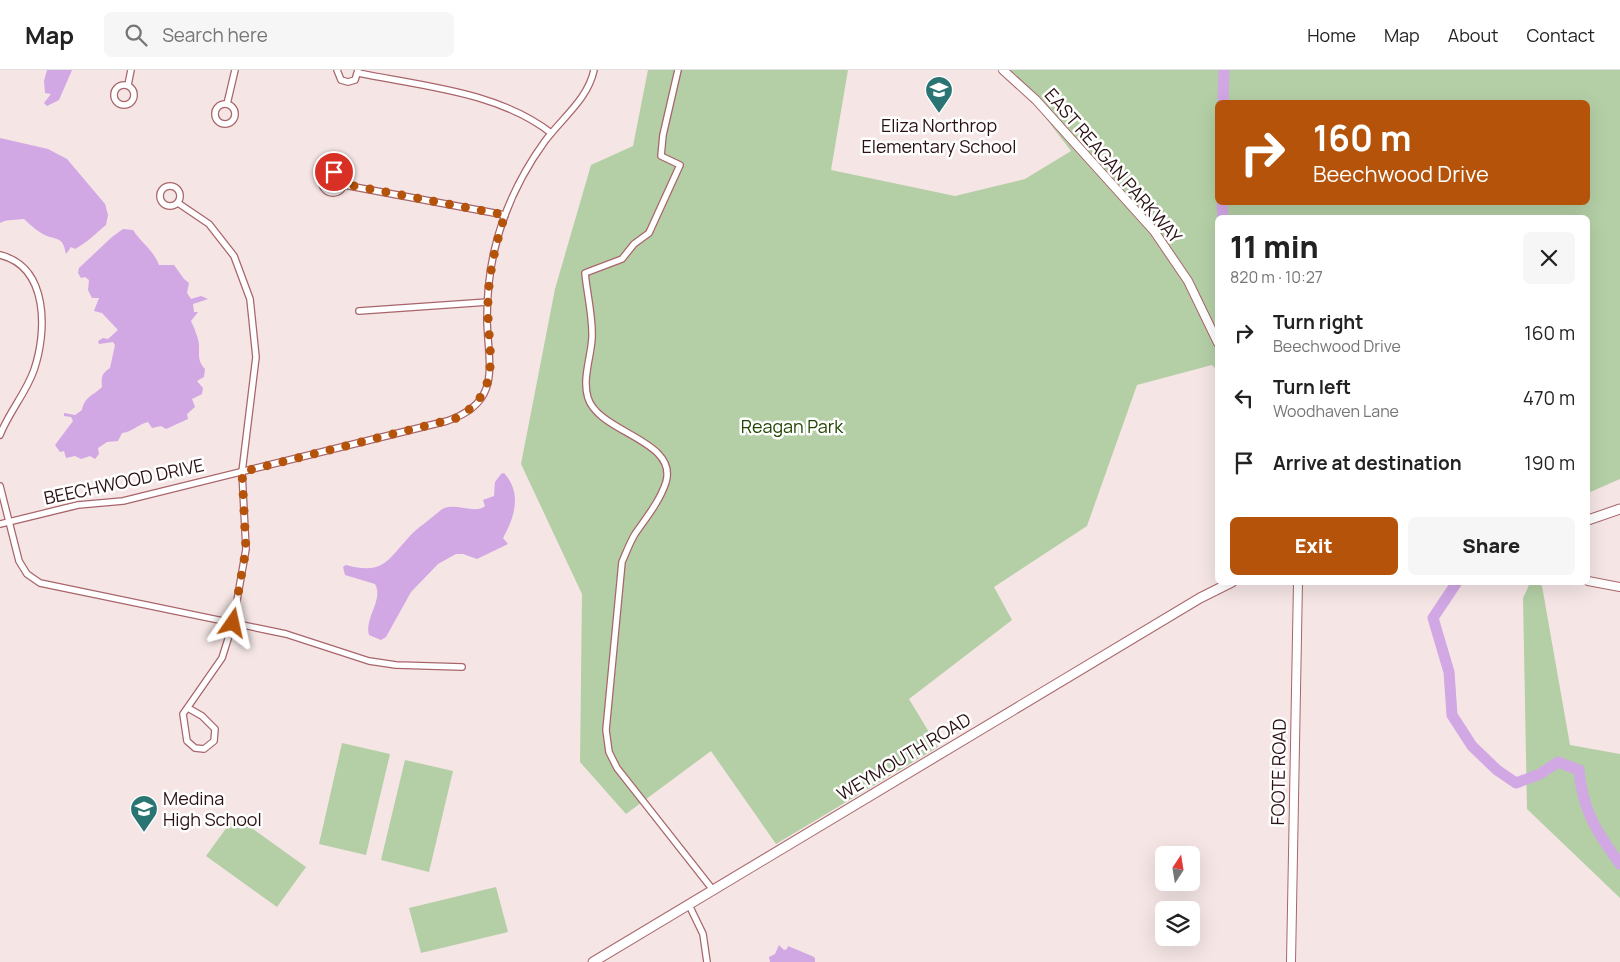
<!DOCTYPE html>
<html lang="en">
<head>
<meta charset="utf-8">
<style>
  :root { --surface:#fff; --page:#f6f6f6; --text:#222; --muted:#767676; --line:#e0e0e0; --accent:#b45309 }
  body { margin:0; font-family:Manrope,sans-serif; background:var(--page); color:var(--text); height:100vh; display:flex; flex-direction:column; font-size:19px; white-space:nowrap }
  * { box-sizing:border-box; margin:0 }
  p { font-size:16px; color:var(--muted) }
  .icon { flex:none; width:28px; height:28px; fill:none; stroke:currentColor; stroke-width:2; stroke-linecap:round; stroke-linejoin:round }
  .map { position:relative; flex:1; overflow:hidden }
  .side { position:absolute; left:1215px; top:145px; width:375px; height:370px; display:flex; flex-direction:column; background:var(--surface); border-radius:8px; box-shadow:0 5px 20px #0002 }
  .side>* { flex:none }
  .banner { position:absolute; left:1215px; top:30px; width:375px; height:105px; border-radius:8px; box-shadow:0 5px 20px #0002; background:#b45309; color:#fff; overflow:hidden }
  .needle { width:32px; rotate:12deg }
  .fabs { position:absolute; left:1155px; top:776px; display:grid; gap:10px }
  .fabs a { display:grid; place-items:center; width:45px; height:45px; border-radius:8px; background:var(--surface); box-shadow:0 5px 20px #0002; font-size:25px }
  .pin { position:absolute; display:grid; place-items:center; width:42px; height:42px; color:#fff; margin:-21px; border:2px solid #fff; border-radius:50%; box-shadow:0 1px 5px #0007 }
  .me { position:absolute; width:55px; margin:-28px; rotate:11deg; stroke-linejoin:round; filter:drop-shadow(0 0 4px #0008) }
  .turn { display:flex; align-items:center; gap:18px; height:105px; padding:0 15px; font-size:22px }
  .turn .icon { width:65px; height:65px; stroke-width:2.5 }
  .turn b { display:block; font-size:35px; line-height:42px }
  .round { display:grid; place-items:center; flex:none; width:52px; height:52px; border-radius:8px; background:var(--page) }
  .head { display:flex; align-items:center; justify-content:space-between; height:85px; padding:0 15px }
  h1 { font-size:30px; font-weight:800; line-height:38px }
  .cta { display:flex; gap:10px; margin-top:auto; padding:10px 15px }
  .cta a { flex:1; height:58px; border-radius:8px; background:var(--accent); color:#fff; font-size:20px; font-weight:800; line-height:58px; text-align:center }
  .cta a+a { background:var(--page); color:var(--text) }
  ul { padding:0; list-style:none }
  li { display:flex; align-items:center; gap:15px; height:65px; padding:0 15px }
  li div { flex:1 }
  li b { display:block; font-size:19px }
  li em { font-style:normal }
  header { display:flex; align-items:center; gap:30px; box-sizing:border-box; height:70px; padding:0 25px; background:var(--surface); border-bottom:1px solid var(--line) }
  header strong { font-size:24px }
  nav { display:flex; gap:28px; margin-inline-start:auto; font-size:18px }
  .search { width:350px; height:45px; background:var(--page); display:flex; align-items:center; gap:12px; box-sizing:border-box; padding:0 18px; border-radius:8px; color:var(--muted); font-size:19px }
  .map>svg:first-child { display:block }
</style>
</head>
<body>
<header>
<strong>Map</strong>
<div class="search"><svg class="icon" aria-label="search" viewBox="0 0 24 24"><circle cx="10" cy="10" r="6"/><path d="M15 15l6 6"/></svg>Search here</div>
<nav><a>Home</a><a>Map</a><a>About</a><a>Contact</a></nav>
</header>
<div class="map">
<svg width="1620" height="892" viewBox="0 0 1620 892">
  <rect width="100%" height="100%" fill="#f5e5e5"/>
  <!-- green -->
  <g fill="#b4cfa6" fill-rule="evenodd">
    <path d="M 648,0 L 848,0 L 831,100 L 955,126 L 1025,109 L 1071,81 L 1009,0 L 1620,0 L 1620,409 L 1588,423 L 1588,148 L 1218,148 L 1217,300 L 1212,295 L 1137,315 L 1087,456 L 994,517 L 1012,550 L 909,629 L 938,677 L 776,774 L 711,681 L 626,744 L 580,692 L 582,524 L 521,394 L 555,219 L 591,95 L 633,76 ZM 1218,32 L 1588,32 L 1588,132 L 1218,132 Z"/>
    <polygon points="1535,512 1542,516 1570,675 1620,684 1620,828 1527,739 1523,528 1530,513"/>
    <polygon points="342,673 390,684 366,785 319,774"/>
    <polygon points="405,690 453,701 429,802 381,790"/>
    <polygon points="235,746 306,797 277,837 206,786"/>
    <polygon points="496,817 508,862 421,883 409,838"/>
  </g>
  <!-- water -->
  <g fill="#d1a7e4">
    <polygon points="47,0 72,0 59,30 47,36 44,33 51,24 45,23 44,11"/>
    <path d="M 0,68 L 48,79 L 67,89 L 105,134 L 108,145 L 106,155 C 95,164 88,172 75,179 L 71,177 L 66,184 C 63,168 59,170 47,166 C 40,163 30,155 24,149 C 16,150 7,149 0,153 Z"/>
    <path d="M 123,159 L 133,160 C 142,174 152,178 159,195 L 174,195 L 184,209 L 189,213 L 187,223 L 191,229 L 201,226 L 208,229 L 193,234 L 194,242 L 198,242 L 191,251 C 194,257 200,272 199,277 C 199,287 198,291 205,299 L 204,307 L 197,311 L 203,318 L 202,324 L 192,329 L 195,337 L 187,344 L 188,349 L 166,359 L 161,356 L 152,358 L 148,352 C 139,354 130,363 122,363 L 118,371 L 107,372 L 98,378 L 99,384 L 95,389 L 90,386 L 81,389 L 75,386 L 66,388 L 64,381 L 60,382 L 55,375 L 73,351 L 71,347 L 64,346 L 64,343 L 75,345 L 82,340 C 85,326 93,326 102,317 C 101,307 102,303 110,298 L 115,275 L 113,272 L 99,274 L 98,271 L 103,268 L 108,269 L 118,260 L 102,243 L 94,241 L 99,228 L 92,228 L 88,220 L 89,210 L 85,207 L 81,208 L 78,203 L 79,198 L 112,167 Z"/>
    <path d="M 504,403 C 522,422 515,447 503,468 L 508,474 L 477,489 L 463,484 L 456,484 L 438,494 L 411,522 L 386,567 L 381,570 L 369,565 C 364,548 384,530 375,514 L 345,505 L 343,497 L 346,495 C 383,505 387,491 409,467 C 417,458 432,448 441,440 C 452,431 476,445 485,436 L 483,430 L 494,426 L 495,412 L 501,404 Z"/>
    <polygon points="779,875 784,880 787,879 788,876 812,886 815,888 815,892 770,892 769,887 775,884"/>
  </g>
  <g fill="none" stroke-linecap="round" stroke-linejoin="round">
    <!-- river -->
    <g stroke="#d1a7e4" stroke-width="11">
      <polyline points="1223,32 1224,0"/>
      <polyline points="1222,132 1223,148"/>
      <path d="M 1457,512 L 1433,548 L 1449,602 L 1452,645 L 1472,676 L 1497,700 L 1516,713 L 1540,704 L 1558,692 L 1579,700 C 1582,739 1597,763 1620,794"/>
    </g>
    <defs>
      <g id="street">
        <polyline points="337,0 341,10 348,12 355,10 358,0"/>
        <path d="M 678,0 L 663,65 L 661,86 L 680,95 L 649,163 L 634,174 L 622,189 L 585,203 C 587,224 593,247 592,268 C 591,287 582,309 588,328 C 599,363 678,370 666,412 C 660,431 646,448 635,464 C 630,472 626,483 622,492 L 606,660 L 609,682 L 617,698 L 713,820"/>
        <path d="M 358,3 C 422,16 499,22 551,63"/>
        <circle cx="124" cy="25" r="10"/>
        <polyline points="128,15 131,0"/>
        <circle cx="225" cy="44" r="10"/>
        <polyline points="227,34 235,0"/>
        <circle cx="333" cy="112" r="11"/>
        <polyline points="344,115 505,145"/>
        <circle cx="170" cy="126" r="10"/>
        <polyline points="178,133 209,154 234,186 250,229 256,287 242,402 246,479 233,553 222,588 183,644 187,671 195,678 204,679 214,671 215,659 202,646 188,638"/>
        <path d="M 0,185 C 49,197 47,262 34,300 C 26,323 9,342 0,365"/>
        <polyline points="359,241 488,232"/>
        <polyline points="0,416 19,491 27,504 40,513 286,564 369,591 396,595 462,597"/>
        <path d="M 0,454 L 78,435 L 123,431 L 447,351 C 503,332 488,295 487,250 C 487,227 489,204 494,182 C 503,142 521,104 545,71 C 562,48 588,29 594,0"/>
        <polyline points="689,835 703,864 707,892"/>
      </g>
      <g id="secondary">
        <polyline points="1003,0 1036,30 1154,161 1188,211 1218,273"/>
        <polyline points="1588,511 1620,517"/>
        <polyline points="1291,892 1298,512"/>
      </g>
      <g id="primary">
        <polyline points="1588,450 1620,439"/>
        <polyline points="593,892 1200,528 1232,512"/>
      </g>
    </defs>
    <!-- street casing -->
    <use href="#street" stroke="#a8656a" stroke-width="8"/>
    <!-- secondary casing -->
    <use href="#secondary" stroke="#a8656a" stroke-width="10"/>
    <!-- primary casing -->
    <use href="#primary" stroke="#a8656a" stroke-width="11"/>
    <!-- street -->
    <use href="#street" stroke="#fff" stroke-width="5.5"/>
    <!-- secondary -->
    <use href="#secondary" stroke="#fff" stroke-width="8"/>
    <!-- primary -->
    <use href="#primary" stroke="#fff" stroke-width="9"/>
  </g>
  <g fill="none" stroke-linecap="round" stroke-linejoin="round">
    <!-- route -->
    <path stroke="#b45309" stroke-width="9" stroke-dasharray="0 16.2" d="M 233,553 L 246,479 L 242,402 L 457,348 C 506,319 486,278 488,231 C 489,202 496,173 505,145 L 344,114 L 342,106 L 334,102"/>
  </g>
  <!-- icons -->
  <defs>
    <symbol id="school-pin" viewBox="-11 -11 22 30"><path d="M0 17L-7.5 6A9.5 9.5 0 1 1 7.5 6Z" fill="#2a7474" stroke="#fff"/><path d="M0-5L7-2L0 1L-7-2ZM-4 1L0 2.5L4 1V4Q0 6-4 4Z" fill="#fff"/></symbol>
  </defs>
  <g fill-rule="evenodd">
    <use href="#school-pin" x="923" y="4" width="32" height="43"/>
    <use href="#school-pin" x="128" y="723" width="32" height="43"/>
  </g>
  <g text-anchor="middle" stroke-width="5" stroke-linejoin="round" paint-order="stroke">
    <!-- poi labels -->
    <g font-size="18" fill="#2b1114" stroke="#fff">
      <text x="939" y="62">Eliza Northrop<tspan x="939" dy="21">Elementary School</tspan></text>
      <text x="163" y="735" text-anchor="start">Medina<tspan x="163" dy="21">High School</tspan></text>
    </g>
    <!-- street labels -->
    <g font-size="18" fill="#2b1114" stroke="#fff">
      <text transform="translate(1113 96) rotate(49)" y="6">EAST REAGAN PARKWAY</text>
      <text transform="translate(124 412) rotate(-12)" y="6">BEECHWOOD DRIVE</text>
      <text transform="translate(904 687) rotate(-31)" y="6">WEYMOUTH ROAD</text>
      <text transform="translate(1279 702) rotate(-89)" y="6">FOOTE ROAD</text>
    </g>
    <!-- park labels -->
    <g font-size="18" fill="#224602" stroke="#fff">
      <text x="792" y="363">Reagan Park</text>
    </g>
  </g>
</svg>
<div class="fabs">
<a><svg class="needle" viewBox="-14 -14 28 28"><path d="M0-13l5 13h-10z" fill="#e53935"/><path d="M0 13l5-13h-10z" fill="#767676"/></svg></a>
<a><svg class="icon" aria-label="layers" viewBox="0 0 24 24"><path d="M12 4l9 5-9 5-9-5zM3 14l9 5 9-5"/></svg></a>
</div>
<div class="pin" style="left:334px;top:102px;background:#d93025"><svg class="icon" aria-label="arrive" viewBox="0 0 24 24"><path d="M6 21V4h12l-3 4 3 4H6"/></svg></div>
<svg class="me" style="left:233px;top:553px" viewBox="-20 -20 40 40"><path d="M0-17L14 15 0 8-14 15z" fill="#b45309" stroke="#fff" stroke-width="4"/></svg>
<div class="banner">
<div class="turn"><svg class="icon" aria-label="right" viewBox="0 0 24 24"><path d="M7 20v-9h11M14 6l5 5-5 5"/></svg><div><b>160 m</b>Beechwood Drive</div></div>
</div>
<section class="side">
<div class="head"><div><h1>11 min</h1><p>820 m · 10:27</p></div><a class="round"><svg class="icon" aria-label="close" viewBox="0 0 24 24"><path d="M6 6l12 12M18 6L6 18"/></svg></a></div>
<ul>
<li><svg class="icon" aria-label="right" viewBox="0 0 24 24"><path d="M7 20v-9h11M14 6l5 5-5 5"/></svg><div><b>Turn right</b><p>Beechwood Drive</p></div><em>160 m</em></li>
<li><svg class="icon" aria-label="left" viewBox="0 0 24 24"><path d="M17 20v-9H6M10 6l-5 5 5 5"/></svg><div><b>Turn left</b><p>Woodhaven Lane</p></div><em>470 m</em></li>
<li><svg class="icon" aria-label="arrive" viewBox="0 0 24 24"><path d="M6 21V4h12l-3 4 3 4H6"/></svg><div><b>Arrive at destination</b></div><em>190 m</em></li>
</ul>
<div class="cta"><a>Exit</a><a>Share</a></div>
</section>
</div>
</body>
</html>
